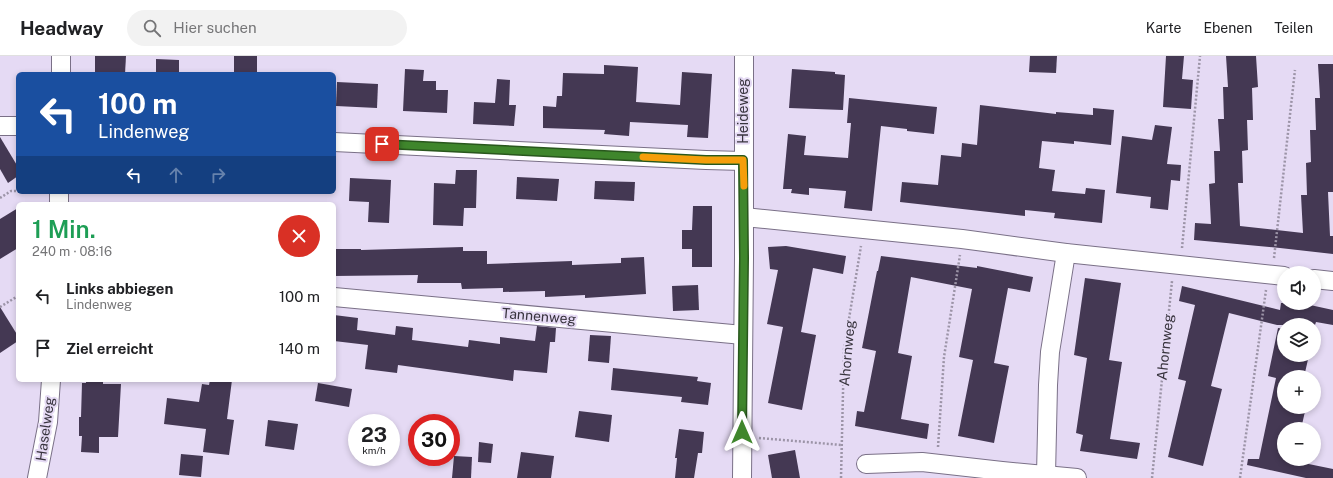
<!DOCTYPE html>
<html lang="de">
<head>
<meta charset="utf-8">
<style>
  :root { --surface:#fff; --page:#f2f2f2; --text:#202124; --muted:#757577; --line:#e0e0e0 }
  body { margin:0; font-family:"Public Sans",sans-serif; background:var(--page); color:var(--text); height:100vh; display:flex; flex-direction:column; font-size:15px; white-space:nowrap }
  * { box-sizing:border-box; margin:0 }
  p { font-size:13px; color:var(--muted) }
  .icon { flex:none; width:22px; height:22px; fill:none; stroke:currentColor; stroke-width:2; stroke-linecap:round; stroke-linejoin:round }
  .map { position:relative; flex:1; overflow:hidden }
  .details { position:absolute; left:16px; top:146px; width:320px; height:180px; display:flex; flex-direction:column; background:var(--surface); border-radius:6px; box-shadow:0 2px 6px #0003 }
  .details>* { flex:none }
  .guide { position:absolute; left:16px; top:16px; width:320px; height:122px; border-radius:6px; box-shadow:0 2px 6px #0003; background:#1a4fa0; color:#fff; overflow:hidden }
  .fabs { position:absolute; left:1277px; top:210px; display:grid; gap:8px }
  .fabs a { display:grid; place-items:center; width:44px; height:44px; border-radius:50%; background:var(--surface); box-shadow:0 2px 6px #0003; font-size:20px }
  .speed { position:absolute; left:348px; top:358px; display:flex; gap:8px; font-size:20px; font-weight:700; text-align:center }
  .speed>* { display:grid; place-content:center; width:52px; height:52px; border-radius:50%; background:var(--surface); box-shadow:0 2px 6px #0003; line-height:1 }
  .speed small { font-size:10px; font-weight:400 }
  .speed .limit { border:6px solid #d22; background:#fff; color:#111 }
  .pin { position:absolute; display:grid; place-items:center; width:34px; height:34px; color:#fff; margin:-17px; border-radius:8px; box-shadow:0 2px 6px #0006 }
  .me { position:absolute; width:44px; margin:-22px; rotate:0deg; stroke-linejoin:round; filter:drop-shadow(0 0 3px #0008) }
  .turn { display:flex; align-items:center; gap:14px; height:84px; padding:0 16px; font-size:18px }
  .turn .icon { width:52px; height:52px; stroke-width:2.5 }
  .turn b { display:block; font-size:28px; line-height:34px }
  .lanes { display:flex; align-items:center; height:38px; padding:0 16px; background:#0003; justify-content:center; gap:20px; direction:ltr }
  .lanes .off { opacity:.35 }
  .round { display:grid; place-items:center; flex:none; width:42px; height:42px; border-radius:21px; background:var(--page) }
  .summary { display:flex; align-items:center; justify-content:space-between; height:68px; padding:0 16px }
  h1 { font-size:24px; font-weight:600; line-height:30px; color:#1e9e55 }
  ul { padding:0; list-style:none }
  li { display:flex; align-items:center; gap:12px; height:52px; padding:0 16px }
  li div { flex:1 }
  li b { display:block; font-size:15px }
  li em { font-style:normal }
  header { display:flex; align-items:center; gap:24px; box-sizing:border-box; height:56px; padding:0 20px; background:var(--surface); border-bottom:1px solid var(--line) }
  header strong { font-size:19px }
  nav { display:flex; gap:22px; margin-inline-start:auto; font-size:14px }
  .search { width:280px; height:36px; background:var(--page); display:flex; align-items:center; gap:10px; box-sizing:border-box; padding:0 14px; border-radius:22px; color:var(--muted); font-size:15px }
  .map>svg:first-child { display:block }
</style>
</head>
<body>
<header>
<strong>Headway</strong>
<div class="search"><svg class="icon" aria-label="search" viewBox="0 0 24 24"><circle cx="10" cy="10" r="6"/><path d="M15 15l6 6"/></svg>Hier suchen</div>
<nav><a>Karte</a><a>Ebenen</a><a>Teilen</a></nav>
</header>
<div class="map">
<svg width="1333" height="422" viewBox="0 0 1333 422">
  <rect width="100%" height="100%" fill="#e5daf4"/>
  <!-- building -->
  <g fill="#443853">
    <polygon points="95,0 126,0 125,18 95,18"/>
    <rect x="234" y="0" width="23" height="18"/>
    <polygon points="1030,0 1057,0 1056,17 1029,16"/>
    <polygon points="1166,0 1184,0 1182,23 1193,24 1191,53 1163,51"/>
    <polygon points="1226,0 1256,0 1258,31 1252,32 1253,64 1247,64 1248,94 1242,95 1243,127 1238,127 1240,170 1303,177 1301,139 1307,139 1306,107 1311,106 1310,74 1316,74 1315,42 1320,42 1318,8 1333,8 1333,136 1328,136 1330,180 1333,180 1333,198 1280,192 1194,184 1195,167 1211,168 1209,128 1215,127 1214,95 1220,95 1218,63 1224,63 1223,31 1228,31"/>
    <polygon points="156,3 179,4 179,18 156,18"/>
    <polygon points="604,9 638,11 636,46 680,49 682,16 712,18 708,82 687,81 688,69 630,66 629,80 604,78 605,74 543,72 543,50 556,51 557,40 562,40 563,17 604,18"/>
    <polygon points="405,13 424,14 423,25 436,25 436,34 448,34 447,57 403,55"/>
    <polygon points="792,13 835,16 835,18 845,19 843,54 789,52"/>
    <polygon points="497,23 510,24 509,49 516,49 514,70 473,68 474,46 495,47"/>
    <polygon points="337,26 378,28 377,52 336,50"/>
    <polygon points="849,42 937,51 934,78 907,75 907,73 881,70 872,155 844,152 846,135 809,132 809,139 791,137 792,133 783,133 788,78 806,80 804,99 848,102 851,67 847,67"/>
    <polygon points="980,49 1056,58 1056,56 1093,59 1093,52 1114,54 1111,89 1074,85 1074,88 1042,85 1039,112 1055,114 1052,135 1085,138 1086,132 1105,134 1102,167 1054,162 1055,157 1025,154 1025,160 900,146 902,126 938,129 941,99 961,101 962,87 977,89"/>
    <polygon points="1155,69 1172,71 1167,108 1181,109 1180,125 1171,124 1168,154 1150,152 1151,141 1116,137 1122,80 1152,84"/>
    <polygon points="0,81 18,111 18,120 8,127 0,113"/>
    <polygon points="456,114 477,114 476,152 464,152 463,170 433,169 434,127 455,128"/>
    <polygon points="517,121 559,123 557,145 516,143"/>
    <polygon points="350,122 391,124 389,167 368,166 369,146 349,145"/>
    <polygon points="595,125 635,126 634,145 594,143"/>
    <polygon points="693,150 712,150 712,211 692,211 692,193 682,193 682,174 692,174"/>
    <polygon points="18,152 18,192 0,203 0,163"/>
    <polygon points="786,190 846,200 843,218 813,212 801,276 816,279 802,354 768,347 783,271 767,268 778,214 770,213 768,191"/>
    <polygon points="463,191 463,195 487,195 487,208 572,205 572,209 621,207 621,202 644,201 646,238 585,242 585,239 545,241 545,235 503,236 503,232 462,233 461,227 417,227 418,219 334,220 334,193 361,193 361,194"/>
    <polygon points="881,200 977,212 977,210 1033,221 1030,236 1008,232 994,307 1009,310 994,387 958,380 973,304 959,301 972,233 911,221 898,297 912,300 901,363 929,368 927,383 855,370 857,355 864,356 876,295 862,292 877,215 878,215"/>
    <polygon points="1085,222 1121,227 1109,304 1122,306 1110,383 1140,387 1137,403 1080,395 1083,379 1076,377 1087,302 1074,299"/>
    <polygon points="698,229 699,254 673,255 672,230"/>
    <polygon points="1182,230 1280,254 1281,247 1301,247 1333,254 1333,269 1316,266 1315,269 1277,269 1229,257 1211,330 1222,333 1203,410 1168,401 1186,325 1178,323 1195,249 1179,245"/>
    <polygon points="0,251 18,280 18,285 0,297"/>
    <polygon points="334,259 358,262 357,274 395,279 396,270 413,272 412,284 468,291 469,284 500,288 500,281 535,285 537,270 556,272 555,286 550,286 547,317 514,314 513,325 398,309 397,317 365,313 368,289 334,285"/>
    <polygon points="1278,272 1284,273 1284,299 1309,299 1304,321 1284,321 1284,351 1306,351 1301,373 1284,373 1284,403 1295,403 1294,405 1333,413 1333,422 1306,422 1247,409 1248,403 1259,403 1276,322 1268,320"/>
    <polygon points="590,279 611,280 609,307 588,305"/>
    <polygon points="613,312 698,321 697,325 711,327 708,349 681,346 682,341 611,334"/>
    <polygon points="86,324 103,324 103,328 121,328 118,381 99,381 99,397 81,396 82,380 79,380 79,361 81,361 82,327 86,327"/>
    <polygon points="210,324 232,324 227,363 234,364 229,399 203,396 206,373 164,368 167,342 199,346 202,328 209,329"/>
    <polygon points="318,327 352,333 349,351 315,345"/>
    <polygon points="579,355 612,359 609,386 575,381"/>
    <polygon points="268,364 298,368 294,394 265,390"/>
    <polygon points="679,373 704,376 702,397 698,397 694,422 675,422 677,402 675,402"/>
    <polygon points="479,386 493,388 491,407 478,406"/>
    <polygon points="795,394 800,422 772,422 768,399"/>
    <polygon points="521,396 554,400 551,422 517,422"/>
    <polygon points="181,398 203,400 201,421 179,419"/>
    <polygon points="454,400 472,401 471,422 452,422"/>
  </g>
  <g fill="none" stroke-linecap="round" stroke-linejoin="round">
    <defs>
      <g id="minor">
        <polyline points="61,18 61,0"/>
        <polyline points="0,70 18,70"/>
        <polyline points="334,86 706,104 743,105"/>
        <polyline points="59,148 59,136"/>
        <polyline points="744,161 962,183 1066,197 1284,220"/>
        <polyline points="1314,223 1333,225"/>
        <polyline points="334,241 743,279"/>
        <polyline points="866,408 922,406 1002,415 1077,422"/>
        <polyline points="1046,419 1048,329 1050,296 1066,197"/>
        <polyline points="37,422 48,366 51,324"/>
        <polyline points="742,422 744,202 744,0"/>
      </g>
    </defs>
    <!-- minor casing -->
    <use href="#minor" stroke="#7a7087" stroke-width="20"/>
    <!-- path -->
    <g stroke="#9c94a7" stroke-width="2.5" stroke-dasharray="2 2" stroke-linecap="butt">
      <polyline points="0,142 11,135 18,135"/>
      <polyline points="1182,192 1200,0"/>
      <polyline points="1274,202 1295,14"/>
      <polyline points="0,251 18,240"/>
      <polyline points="759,382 842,389"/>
      <polyline points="938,391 944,301 960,199"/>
      <polyline points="841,422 844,293 861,190"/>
      <polyline points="1152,422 1172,225"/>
      <polyline points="1240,422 1266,234"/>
    </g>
    <!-- minor -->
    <use href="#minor" stroke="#fff" stroke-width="18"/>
  </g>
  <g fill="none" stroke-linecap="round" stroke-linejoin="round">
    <defs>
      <polyline id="route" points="382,88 706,104 743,104 744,202 742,376"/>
    </defs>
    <!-- route casing -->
    <use href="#route" stroke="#29571d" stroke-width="10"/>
    <!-- route -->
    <use href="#route" stroke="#3f862c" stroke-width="7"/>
    <!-- slow -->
    <polyline stroke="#f59e0b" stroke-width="7" points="643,101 706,104 743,104 744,130"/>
  </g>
  <g text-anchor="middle" stroke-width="4" stroke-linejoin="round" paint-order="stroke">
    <!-- street labels -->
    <g font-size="14" fill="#38343e" stroke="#e5daf4">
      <text transform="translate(743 55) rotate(-90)" y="5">Heideweg</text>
      <text transform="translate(539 260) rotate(5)" y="5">Tannenweg</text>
      <text transform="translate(1165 291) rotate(-84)" y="5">Ahornweg</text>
      <text transform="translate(847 297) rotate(-85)" y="5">Ahornweg</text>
      <text transform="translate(45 373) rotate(-82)" y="5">Haselweg</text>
    </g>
  </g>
</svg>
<div class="fabs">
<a><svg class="icon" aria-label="sound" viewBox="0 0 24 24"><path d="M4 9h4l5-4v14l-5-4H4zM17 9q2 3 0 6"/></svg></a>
<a><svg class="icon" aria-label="layers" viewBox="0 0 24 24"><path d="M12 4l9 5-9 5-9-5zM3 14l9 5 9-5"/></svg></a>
<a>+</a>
<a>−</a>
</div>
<div class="speed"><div>23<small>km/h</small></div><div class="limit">30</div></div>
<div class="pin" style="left:382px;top:88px;background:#d93025"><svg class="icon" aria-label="arrive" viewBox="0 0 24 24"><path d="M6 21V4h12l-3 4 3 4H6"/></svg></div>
<svg class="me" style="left:742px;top:376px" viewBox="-20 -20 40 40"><path d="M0-17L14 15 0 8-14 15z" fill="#3f862c" stroke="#fff" stroke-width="4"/></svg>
<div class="guide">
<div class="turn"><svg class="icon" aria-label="left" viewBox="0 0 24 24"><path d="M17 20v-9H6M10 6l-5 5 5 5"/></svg><div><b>100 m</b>Lindenweg</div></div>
<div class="lanes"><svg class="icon" aria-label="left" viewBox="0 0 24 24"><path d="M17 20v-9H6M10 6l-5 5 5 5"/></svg><svg class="icon off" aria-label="ahead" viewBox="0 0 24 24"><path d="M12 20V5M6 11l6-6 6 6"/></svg><svg class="icon off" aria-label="right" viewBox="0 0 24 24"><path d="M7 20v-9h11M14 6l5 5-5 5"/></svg></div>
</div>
<section class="details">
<div class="summary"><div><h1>1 Min.</h1><p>240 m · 08:16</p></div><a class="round" style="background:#d93025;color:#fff"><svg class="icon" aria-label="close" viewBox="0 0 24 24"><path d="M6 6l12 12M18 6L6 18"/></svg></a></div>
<ul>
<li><svg class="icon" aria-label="left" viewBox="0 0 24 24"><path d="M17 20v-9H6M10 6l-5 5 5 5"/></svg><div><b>Links abbiegen</b><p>Lindenweg</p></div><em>100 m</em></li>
<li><svg class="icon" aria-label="arrive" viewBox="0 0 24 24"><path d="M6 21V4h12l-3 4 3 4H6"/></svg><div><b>Ziel erreicht</b></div><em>140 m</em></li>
</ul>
</section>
</div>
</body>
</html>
